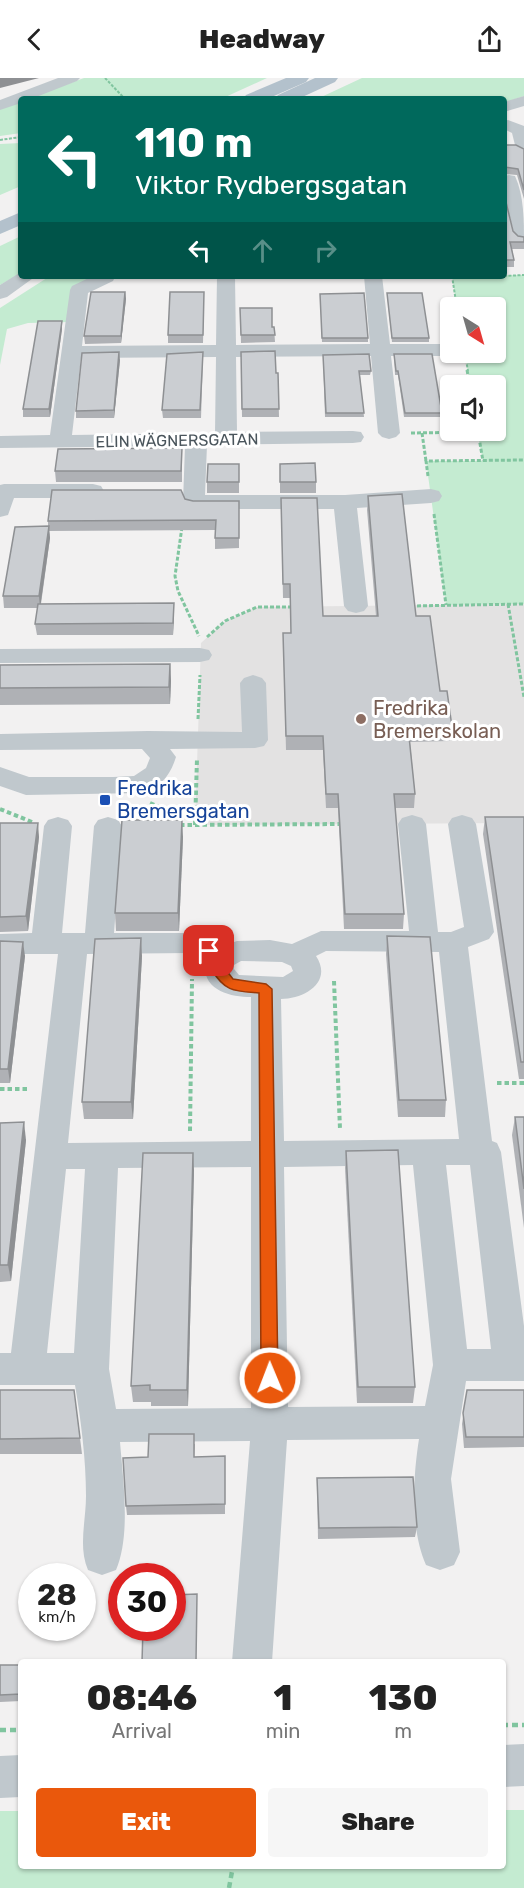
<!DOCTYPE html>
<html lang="en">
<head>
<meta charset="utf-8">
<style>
  :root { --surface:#fff; --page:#f6f6f6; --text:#222; --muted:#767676; --accent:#ea580c }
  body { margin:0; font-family:Rubik,sans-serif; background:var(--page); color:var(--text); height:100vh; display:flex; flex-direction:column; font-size:22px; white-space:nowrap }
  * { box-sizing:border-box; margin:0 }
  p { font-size:20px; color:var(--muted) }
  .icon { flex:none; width:33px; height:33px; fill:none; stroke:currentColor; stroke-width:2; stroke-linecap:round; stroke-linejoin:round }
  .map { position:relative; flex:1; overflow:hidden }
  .details { position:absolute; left:18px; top:1581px; width:488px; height:210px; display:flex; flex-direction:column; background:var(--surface); border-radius:6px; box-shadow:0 2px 4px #0004 }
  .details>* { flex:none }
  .hud { position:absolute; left:18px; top:18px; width:489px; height:183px; border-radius:6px; box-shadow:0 2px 4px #0004; background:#00695c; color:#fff; overflow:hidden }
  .needle { width:39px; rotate:143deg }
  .fabs { position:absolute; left:440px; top:219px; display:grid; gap:12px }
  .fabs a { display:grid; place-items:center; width:66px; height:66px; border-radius:6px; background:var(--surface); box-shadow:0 2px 4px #0004; font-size:30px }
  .speed { position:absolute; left:18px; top:1485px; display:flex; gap:12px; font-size:30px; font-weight:700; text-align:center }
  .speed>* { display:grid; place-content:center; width:78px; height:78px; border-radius:50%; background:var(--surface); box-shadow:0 2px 4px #0004; line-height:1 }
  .speed small { font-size:15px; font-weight:400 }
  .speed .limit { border:9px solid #d22; background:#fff; color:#111 }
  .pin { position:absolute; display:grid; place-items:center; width:51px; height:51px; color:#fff; margin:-26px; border-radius:12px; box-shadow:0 3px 9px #0006 }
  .me { position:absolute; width:66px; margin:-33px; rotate:359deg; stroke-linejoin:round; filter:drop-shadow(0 0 4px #0008) }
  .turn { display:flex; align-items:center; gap:21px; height:126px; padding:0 18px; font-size:27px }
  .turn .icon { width:78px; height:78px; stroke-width:2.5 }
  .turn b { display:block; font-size:42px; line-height:51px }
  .lanes { display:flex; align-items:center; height:57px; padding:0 18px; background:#0003; justify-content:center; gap:30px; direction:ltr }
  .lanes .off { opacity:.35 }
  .eta { display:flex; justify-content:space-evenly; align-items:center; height:102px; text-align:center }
  .eta b { font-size:36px; font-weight:800; line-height:42px }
  .button { display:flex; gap:12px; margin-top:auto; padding:12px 18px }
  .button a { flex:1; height:69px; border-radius:6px; background:var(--accent); color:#fff; font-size:24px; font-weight:800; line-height:69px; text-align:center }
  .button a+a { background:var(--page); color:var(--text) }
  header { display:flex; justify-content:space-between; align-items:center; height:78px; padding:0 18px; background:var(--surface); font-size:27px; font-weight:800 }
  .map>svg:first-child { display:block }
</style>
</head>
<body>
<header><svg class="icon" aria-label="back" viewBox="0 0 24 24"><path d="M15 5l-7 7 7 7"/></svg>Headway<svg class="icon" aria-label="share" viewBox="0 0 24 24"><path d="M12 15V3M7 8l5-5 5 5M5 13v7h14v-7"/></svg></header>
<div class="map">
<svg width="524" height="1810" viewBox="0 0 524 1810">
  <rect width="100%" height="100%" fill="#f2f1f1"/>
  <!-- education -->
  <polygon fill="#e3e2e2" points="524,526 524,745 195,747 201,565 225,543 257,529"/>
  <!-- green -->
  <g fill="#c4ebd1">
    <polygon points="84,0 267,0 221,21 27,21"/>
    <polygon points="362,0 524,0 524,18 504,25 504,21 317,21"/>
    <polygon points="21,23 21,55 0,58 0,31"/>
    <polygon points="21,65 21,108 0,117 0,66"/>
    <polygon points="21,158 21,195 0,207 0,168"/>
    <polygon points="524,197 524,526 446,527 426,383 483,383 477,353 495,352 495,308 470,307 465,275 495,274 495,230 457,229 452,198"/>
    <polygon points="50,198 99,198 79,209 69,244 28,245 7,251 0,287 0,230"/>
    <polygon points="503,1732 524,1732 524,1810 0,1810 0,1733 21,1733 21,1788 502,1788"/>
  </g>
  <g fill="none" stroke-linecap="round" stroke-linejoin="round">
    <!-- path-far3 -->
    <g stroke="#80c59f" stroke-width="2" stroke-dasharray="3 1.5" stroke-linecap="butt">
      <polyline points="105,0 125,21"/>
      <polyline points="0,62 21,59"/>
      <polyline points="452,198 457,230"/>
      <polyline points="504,198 524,197"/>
      <polyline points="126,199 206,199"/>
      <polyline points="246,199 320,198"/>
      <polyline points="466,282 468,293"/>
    </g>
    <!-- path-far2 -->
    <g stroke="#80c59f" stroke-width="3" stroke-dasharray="4 2" stroke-linecap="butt">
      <polyline points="467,292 470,308"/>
      <polyline points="411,355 478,354 483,383"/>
      <polyline points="422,355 426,383"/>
      <polyline points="428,398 426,383 524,382"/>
      <polyline points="434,436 446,527"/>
      <polyline points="182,449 175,498 178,513 199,558"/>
      <polyline points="508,526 524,619"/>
      <polyline points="411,528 524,526"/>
      <polyline points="207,559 225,543 257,529 292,529"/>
      <polyline points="198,641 200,597"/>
    </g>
    <!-- path-far1 -->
    <g stroke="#80c59f" stroke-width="4" stroke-dasharray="4.5 3" stroke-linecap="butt">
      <polyline points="150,725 170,734 195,735"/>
      <polyline points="0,731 32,744"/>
      <polyline points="180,747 343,746"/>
      <polyline points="195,747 197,681"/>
      <polyline points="334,903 340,1051"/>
      <polyline points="497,1005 524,1005"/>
      <polyline points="0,1011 29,1011"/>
      <polyline points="190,1053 192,901"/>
    </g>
    <!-- path -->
    <g stroke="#80c59f" stroke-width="4.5" stroke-dasharray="6 4" stroke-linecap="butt">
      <polyline points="502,1647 524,1647"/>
      <polyline points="0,1652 21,1652"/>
      <polyline points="229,1810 233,1788"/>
    </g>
    <!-- minor -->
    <g fill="#c0c8cd" fill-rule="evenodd">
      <polygon points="58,0 80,0 77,3 31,21 21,21 21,25 0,32 0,22"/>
      <polygon points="524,18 524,28 504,34 504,24"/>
      <polygon points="508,42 524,48 524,76 516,71 512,55 504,51 504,43"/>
      <path d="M 509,97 L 515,98 C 524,117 524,143 524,164 L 518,163 L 515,159 L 504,116 L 504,98 Z"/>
      <polygon points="21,194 21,198 36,198 7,219 0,221 0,207"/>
      <path d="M 93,198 L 115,199 L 113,203 L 88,215 L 82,268 L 216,267 L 217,198 L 235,199 L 236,267 L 370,266 L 364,198 L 382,198 L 390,266 L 450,266 L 450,274 L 458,274 L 450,278 L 391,278 L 400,355 L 396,359 L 389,361 L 382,359 L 378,355 L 371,278 L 236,279 L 237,354 L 353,353 L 361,354 L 364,359 L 361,364 L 353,365 L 207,367 L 205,417 L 345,417 L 431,411 L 439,413 L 442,418 L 439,423 L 431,425 L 357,430 L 368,528 L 364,533 L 356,535 L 348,533 L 344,528 L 334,431 L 194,431 L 186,429 L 183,424 L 185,368 L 0,370 L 0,358 L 50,357 L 70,212 L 72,208 ZM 216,279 L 215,355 L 72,357 L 81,280 Z"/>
      <polygon points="4,406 93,406 101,408 104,413 101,418 93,420 14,420 8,437 0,439 0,407"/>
      <polygon points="200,570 209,572 212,577 209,582 200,584 0,585 0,571"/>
      <path d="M 253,597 L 262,600 L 266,605 L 268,662 L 264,668 L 255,670 L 170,671 L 176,679 C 170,698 161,709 141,715 L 26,717 L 0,708 L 0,689 L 29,699 L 113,699 L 134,698 L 146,690 L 150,680 L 142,671 L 0,672 L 0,656 L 148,653 L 242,654 L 240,605 L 244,600 Z"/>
      <path d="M 412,737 L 422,740 L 426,746 L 438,854 L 451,854 L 464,849 L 448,746 L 452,740 L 462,737 L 472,740 L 476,746 L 494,854 L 489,861 L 468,869 L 492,1063 L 497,1065 L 501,1074 L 524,1248 L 524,1303 L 466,1303 L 451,1401 L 460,1474 L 454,1487 L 440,1492 L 426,1487 C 410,1451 413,1399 419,1361 L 287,1362 L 272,1584 L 232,1584 L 250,1363 L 120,1364 C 123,1402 131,1457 116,1492 L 102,1497 L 88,1492 C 78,1469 86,1443 86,1418 C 86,1381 81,1343 75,1307 L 0,1307 L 0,1275 L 11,1275 L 58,876 L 0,876 L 0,856 L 32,855 L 44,748 L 48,742 L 58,739 L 68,742 L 72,748 L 62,855 L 85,855 L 94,748 L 98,742 L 108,739 L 118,742 L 122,748 L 114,855 L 197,855 L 207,858 L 222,868 L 237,863 L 270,862 L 292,866 L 321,853 L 409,853 L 398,746 L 402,740 ZM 326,873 L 439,874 L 459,1061 L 284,1063 L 281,921 C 305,921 333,904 316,878 ZM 191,875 L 205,885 C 202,912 230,919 251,919 L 251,1063 L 68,1065 L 87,876 ZM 241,883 L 282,884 L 291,888 L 293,893 L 283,899 L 239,897 L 234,891 L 234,887 ZM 413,1087 L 433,1287 L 425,1328 L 288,1329 L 284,1089 ZM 446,1087 L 470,1087 L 491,1271 L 467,1271 ZM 251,1089 L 251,1330 L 116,1331 L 109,1291 L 118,1090 ZM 66,1091 L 85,1091 L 74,1275 L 47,1275 Z"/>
      <polygon points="524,1666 524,1708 502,1709 502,1667"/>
      <polygon points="21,1677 21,1719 0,1720 0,1678"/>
    </g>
    <!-- major -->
    <g fill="#b3c1cc" fill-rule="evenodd">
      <polygon points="286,0 309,0 306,4 267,21 243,21 246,17"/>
      <polygon points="315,0 338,0 335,4 298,21 275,21 278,17"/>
      <polygon points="21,134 21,147 0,156 0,143"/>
    </g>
  </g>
  <!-- wall -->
  <g fill="#afb1b5">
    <polygon points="504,67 524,71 524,121 517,97 504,96"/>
    <polygon points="504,116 513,153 518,158 524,159 524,171 512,171 514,182 514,189 504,189"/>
    <polygon points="125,214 126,221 121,265 85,266 84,258"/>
    <polygon points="204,214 203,265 168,265 168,257"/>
    <polygon points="387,215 429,260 429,264 392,264"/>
    <polygon points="320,216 368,260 368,264 322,264"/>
    <polygon points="240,230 272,249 274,249 275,264 241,265"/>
    <polygon points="62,251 50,339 23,339 23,331"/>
    <polygon points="241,274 276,295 278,295 279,339 242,339"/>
    <polygon points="394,276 442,335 442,339 404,339 398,297 395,297"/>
    <polygon points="323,277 371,293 370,297 360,297 364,339 325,339"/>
    <polygon points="203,281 201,340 163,340 162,332"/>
    <polygon points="120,282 114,340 76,340 76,333"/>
    <polygon points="182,381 182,404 56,404 55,393"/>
    <polygon points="239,386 239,415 207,415 207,404"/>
    <polygon points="280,386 316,404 316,415 280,415"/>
    <polygon points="368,418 416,538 440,613 452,649 450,663 410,664 415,716 414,730 395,730 404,836 403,851 344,851 338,730 326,730 323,672 286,672 283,555 291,555 290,520 283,520 281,420 323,538 376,538 367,432"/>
    <polygon points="185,421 193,423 239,423 239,470 215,471 215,452 49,453 50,460 41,526 174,537 173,557 37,557 35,546 38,530 4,530 3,518 48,448 48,443"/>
    <polygon points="170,586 171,603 170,626 0,627 0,587"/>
    <polygon points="485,739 524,739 524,1001 519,1001 483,756"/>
    <polygon points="0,745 39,759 28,853 0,854"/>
    <polygon points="183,759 179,853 116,853 115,835"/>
    <polygon points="387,858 446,1022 445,1039 398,1039 386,876"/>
    <polygon points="0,863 25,878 10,1005 0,1005"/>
    <polygon points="142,878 133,1041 84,1041 82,1024"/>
    <polygon points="515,1039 524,1039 524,1150 512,1057"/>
    <polygon points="0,1045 26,1062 11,1203 0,1204"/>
    <polygon points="346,1073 415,1309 413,1325 357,1325 345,1090"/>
    <polygon points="194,1092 188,1328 151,1328 151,1324 133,1324 131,1308"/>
    <polygon points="0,1312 74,1312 82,1376 0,1376"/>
    <polygon points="467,1312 524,1312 524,1369 464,1370 462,1346"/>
    <polygon points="195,1366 194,1379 225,1378 225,1436 127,1437 126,1428 148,1379"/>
    <polygon points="317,1400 417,1449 415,1459 318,1461"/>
    <polygon points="0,1587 21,1587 21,1623 0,1624"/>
  </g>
  <!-- shaded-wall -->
  <g fill="#8e9093">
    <polygon points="0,0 39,0 0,10"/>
    <polygon points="125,214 126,221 121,265 121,258"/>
    <polygon points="62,243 62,251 50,339 49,331"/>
    <polygon points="119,274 120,282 114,340 114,332"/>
    <polygon points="49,448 50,460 40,530 39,518"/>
    <polygon points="174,525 174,537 173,557 173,545"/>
    <polygon points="170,586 171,603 170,626 169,609"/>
    <polygon points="182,742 183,759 179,853 178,835"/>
    <polygon points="38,745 39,759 28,853 26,838"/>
    <polygon points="141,860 142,878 133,1041 131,1024"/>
    <polygon points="23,864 25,878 10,1005 8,991"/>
    <polygon points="24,1044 26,1062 11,1203 8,1187"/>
    <polygon points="193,1075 194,1092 188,1328 187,1312"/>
  </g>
  <!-- building -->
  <g fill="#cbced2" stroke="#8e9093" stroke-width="1.5">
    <polygon points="504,67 516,67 524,71 524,112 518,91 504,89 504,91"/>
    <polygon points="504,116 513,153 518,158 524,159 524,164 510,164 514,182 504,182"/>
    <polygon points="91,214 125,214 121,258 84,258"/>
    <polygon points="170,214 204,214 203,257 168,257"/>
    <polygon points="364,215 368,260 322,260 320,216"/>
    <polygon points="387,215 422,215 429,260 392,260"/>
    <polygon points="240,230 272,230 272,249 274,249 275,257 241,257"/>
    <polygon points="38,243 62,243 49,331 23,331"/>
    <polygon points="275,273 276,295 278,295 279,331 242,331 241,274"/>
    <polygon points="119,274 114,332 76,333 82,275"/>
    <polygon points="203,274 200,332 162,332 167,276"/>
    <polygon points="369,276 371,293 359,293 364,335 326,335 323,277"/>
    <polygon points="394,276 432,276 442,335 405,335 398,293 396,293"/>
    <polygon points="182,370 181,393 55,393 58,371"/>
    <polygon points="315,385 316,404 280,404 280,386"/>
    <polygon points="208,386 239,386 239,404 207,404"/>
    <polygon points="52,412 181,412 185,421 193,423 239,423 239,460 215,460 216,442 48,443"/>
    <polygon points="402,416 416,538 430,538 440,613 447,613 452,649 408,649 415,716 394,716 404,836 345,836 338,716 326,716 323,658 286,658 283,555 291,555 290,506 283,506 281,420 317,420 323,538 378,538 368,418"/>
    <polygon points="49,448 39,518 3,518 15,449"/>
    <polygon points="174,525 173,545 35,546 38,526"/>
    <polygon points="170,586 169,609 0,610 0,587"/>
    <polygon points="485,739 524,739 524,984 521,984"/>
    <polygon points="122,742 182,742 178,835 115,835"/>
    <polygon points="0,745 38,745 26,838 0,839"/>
    <polygon points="387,858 430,859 446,1022 399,1022"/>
    <polygon points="141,860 131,1024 82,1024 95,861"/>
    <polygon points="0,863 23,864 8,991 0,991"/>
    <polygon points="515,1039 524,1039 524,1111"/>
    <polygon points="24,1044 8,1187 0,1187 0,1045"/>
    <polygon points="398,1072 415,1309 358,1309 346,1073"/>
    <polygon points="143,1075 193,1075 187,1312 150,1312 150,1307 131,1308"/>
    <polygon points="0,1312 74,1312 80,1360 0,1361"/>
    <polygon points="467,1312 524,1312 524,1359 466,1359 463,1335"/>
    <polygon points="149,1356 194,1356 194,1379 225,1378 225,1426 126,1428 123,1380 148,1379"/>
    <polygon points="413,1399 417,1449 319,1450 317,1400"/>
    <polygon points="197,1516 196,1584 142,1584 143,1550 172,1550 172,1517"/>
    <polygon points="445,1582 445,1584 323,1583"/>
    <polygon points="0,1587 21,1587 21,1616 0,1617"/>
  </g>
  <!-- route -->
  <path fill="#ea580c" stroke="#983908" stroke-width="1.5" d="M 209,868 L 225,878 L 226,892 L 233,901 L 266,906 L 272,911 L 278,1300 L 275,1305 L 270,1307 L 264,1305 L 261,1300 L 259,915 C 235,913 225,914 212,892 L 213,883 L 202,873 Z"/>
  <!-- markers -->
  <circle fill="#8d6e63" stroke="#fff" stroke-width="2" cx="361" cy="641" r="6"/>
  <rect fill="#1a4fb4" stroke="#fff" stroke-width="2" x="99" y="716" width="12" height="12" rx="3"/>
  <g text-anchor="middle" stroke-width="6" stroke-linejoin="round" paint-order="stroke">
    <!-- far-street labels -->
    <g font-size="16" fill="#4a555c" stroke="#fff">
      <text transform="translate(177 362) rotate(-1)" y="6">ELIN WÄGNERSGATAN</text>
    </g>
    <!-- education labels -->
    <g font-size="20" fill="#785e54" stroke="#fff" text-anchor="start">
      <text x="373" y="637">Fredrika<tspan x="373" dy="23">Bremerskolan</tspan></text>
    </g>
    <!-- transit labels -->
    <g font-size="20" fill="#164399" stroke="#fff" text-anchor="start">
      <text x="117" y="717">Fredrika<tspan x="117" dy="23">Bremersgatan</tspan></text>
    </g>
  </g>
</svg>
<div class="fabs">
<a><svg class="needle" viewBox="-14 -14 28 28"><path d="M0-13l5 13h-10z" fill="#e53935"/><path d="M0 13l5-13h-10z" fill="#767676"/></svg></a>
<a><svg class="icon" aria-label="sound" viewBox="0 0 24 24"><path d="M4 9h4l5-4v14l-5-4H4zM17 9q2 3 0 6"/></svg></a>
</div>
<div class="speed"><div>28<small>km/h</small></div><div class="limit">30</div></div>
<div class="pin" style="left:209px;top:873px;background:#d93025"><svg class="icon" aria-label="arrive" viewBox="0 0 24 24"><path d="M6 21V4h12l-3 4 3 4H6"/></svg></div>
<svg class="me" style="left:270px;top:1300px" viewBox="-20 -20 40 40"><circle r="17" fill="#ea580c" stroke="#fff" stroke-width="3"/><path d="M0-11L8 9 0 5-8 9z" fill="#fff"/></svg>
<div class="hud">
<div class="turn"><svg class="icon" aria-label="left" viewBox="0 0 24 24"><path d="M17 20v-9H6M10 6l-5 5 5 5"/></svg><div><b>110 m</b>Viktor Rydbergsgatan</div></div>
<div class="lanes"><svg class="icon" aria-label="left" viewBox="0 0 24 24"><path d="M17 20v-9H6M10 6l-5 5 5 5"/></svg><svg class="icon off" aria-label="ahead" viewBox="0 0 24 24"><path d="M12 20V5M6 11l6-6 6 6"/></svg><svg class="icon off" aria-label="right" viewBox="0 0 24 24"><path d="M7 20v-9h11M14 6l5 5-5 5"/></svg></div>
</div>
<section class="details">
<div class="eta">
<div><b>08:46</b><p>Arrival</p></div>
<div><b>1</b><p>min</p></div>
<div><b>130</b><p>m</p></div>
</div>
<div class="button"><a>Exit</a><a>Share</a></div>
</section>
</div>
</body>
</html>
